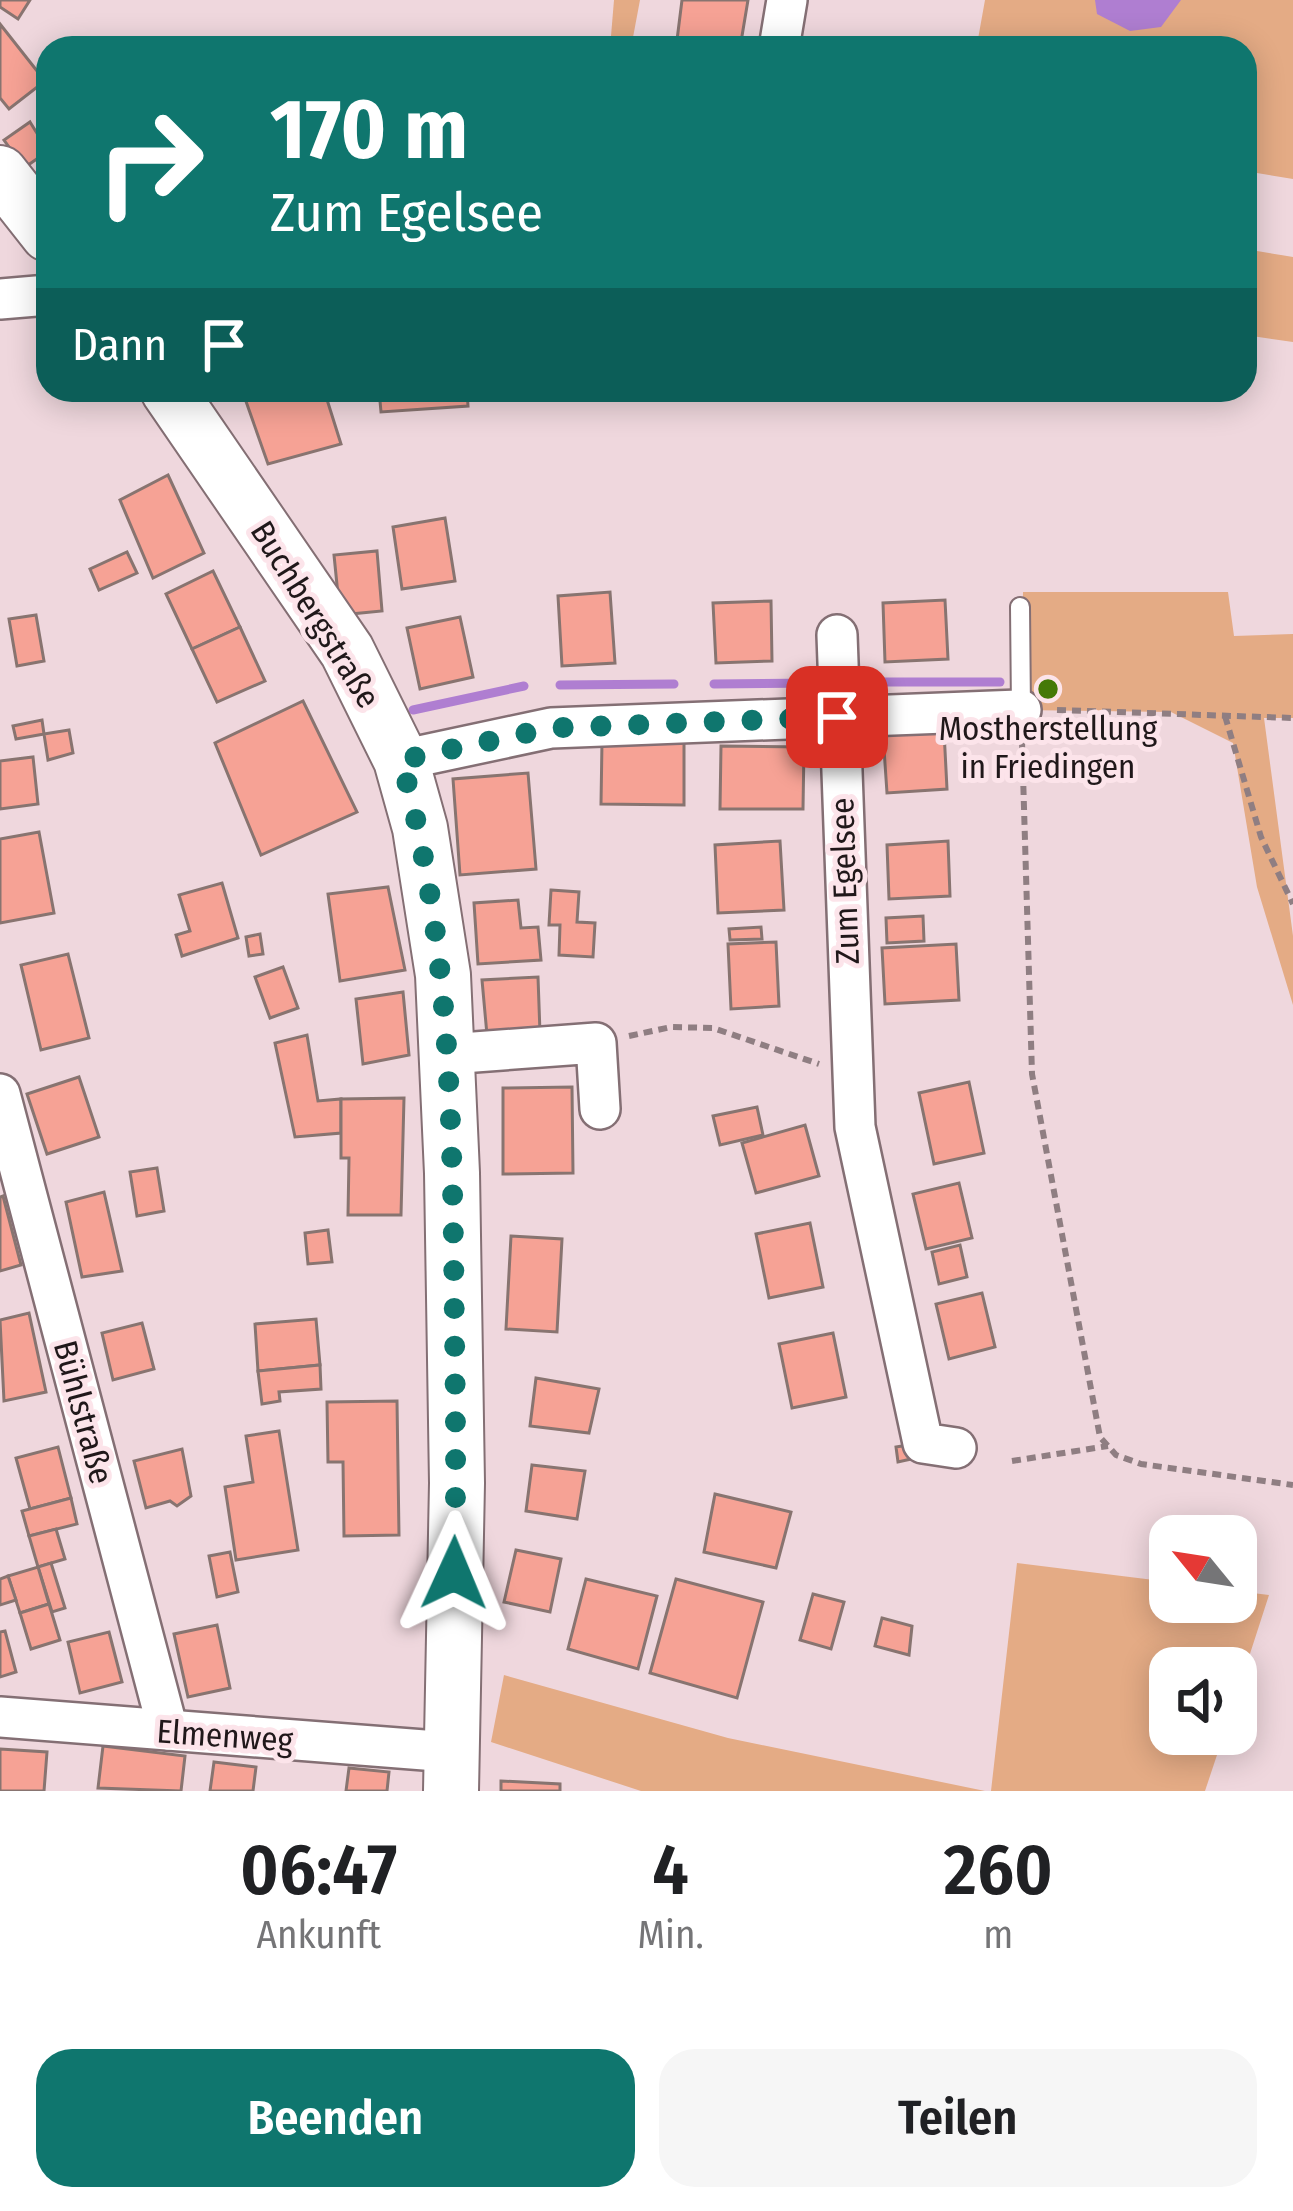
<!DOCTYPE html>
<html lang="de">
<head>
<meta charset="utf-8">
<style>
  :root { --surface:#fff; --page:#f6f6f6; --text:#202124; --muted:#757577; --accent:#0f766e }
  body { margin:0; font-family:"Fira Sans Condensed",sans-serif; background:var(--page); color:var(--text); height:100vh; display:flex; flex-direction:column; font-size:45px; white-space:nowrap }
  * { box-sizing:border-box; margin:0 }
  p { font-size:39px; color:var(--muted) }
  .icon { flex:none; width:66px; height:66px; fill:none; stroke:currentColor; stroke-width:2; stroke-linecap:round; stroke-linejoin:round }
  .map { position:relative; height:1791px; overflow:hidden }
  .panel { display:flex; flex-direction:column; background:var(--surface); flex:1 }
  .panel>* { flex:none }
  .hud { position:absolute; left:36px; top:36px; width:1221px; height:366px; border-radius:36px; box-shadow:0 6px 30px #0003; background:#0f766e; color:#fff; overflow:hidden }
  .needle { width:78px; rotate:300deg }
  .tools { position:absolute; left:1149px; top:1515px; display:grid; gap:24px }
  .tools a { display:grid; place-items:center; width:108px; height:108px; border-radius:24px; background:var(--surface); box-shadow:0 6px 30px #0003; font-size:60px }
  .pin { position:absolute; display:grid; place-items:center; width:102px; height:102px; color:#fff; margin:-51px; border-radius:24px; box-shadow:0 6px 18px #0006 }
  .me { position:absolute; width:132px; margin:-66px; rotate:1deg; stroke-linejoin:round; filter:drop-shadow(0 0 9px #0008) }
  .turn { display:flex; align-items:center; gap:42px; height:252px; padding:0 36px; font-size:54px }
  .turn .icon { width:156px; height:156px; stroke-width:2.5 }
  .turn b { display:block; font-size:84px; line-height:102px }
  .then { display:flex; align-items:center; height:114px; padding:0 36px; background:#0003; gap:24px; font-size:45px }
  .eta { display:flex; justify-content:space-evenly; align-items:center; height:204px; text-align:center }
  .eta b { font-size:72px; font-weight:600; line-height:84px }
  .cta { display:flex; gap:24px; margin-top:auto; padding:24px 36px }
  .cta a { flex:1; height:138px; border-radius:36px; background:var(--accent); color:#fff; font-size:48px; font-weight:600; line-height:138px; text-align:center }
  .cta a+a { background:var(--page); color:var(--text) }
  .map>svg:first-child { display:block }
</style>
</head>
<body>
<div class="map">
<svg width="1293" height="1791" viewBox="0 0 1293 1791">
  <rect width="100%" height="100%" fill="#efd7dd"/>
  <!-- green -->
  <g fill="#e4ab85">
    <polygon points="614,0 640,0 631,48 610,48"/>
    <polygon points="985,0 1293,0 1293,179 1245,171 1245,48 1018,48 978,39"/>
    <polygon points="1245,249 1293,257 1293,342 1245,335"/>
    <polygon points="1023,592 1228,592 1234,636 1293,634 1293,718 1264,718 1293,936 1293,1005 1257,887 1233,743 1171,712 1021,710"/>
    <polygon points="1017,1563 1170,1582 1170,1602 1236,1602 1236,1591 1269,1595 1236,1697 1236,1668 1170,1668 1170,1734 1224,1734 1205,1791 991,1791"/>
    <polygon points="504,1675 728,1738 985,1791 641,1791 491,1742"/>
  </g>
  <!-- water -->
  <polygon fill="#af7ed1" points="1095,0 1181,0 1161,27 1130,31 1097,14"/>
  <g fill="none" stroke-linecap="round" stroke-linejoin="round">
    <!-- stream -->
    <g stroke="#af7ed1" stroke-width="9">
      <polyline points="878,682 1000,682"/>
      <polyline points="714,684 817,683"/>
      <polyline points="560,685 674,684"/>
      <polyline points="413,710 524,686"/>
    </g>
  </g>
  <!-- building -->
  <g fill="#f6a295" stroke="#887470" stroke-width="3">
    <polygon points="0,0 30,0 18,19 0,7"/>
    <polygon points="682,0 748,0 740,48 676,48"/>
    <polygon points="0,24 45,81 9,109 0,98"/>
    <polygon points="30,122 48,151 24,168 4,140"/>
    <polygon points="242,390 324,390 341,444 268,464"/>
    <polygon points="379,390 467,390 468,406 381,412"/>
    <polygon points="168,475 204,553 153,578 120,500"/>
    <polygon points="445,518 455,581 402,589 393,527"/>
    <polygon points="377,551 382,611 340,615 334,555"/>
    <polygon points="127,552 137,573 99,590 90,569"/>
    <polygon points="213,571 240,627 192,649 166,594"/>
    <polygon points="610,592 615,663 562,666 558,596"/>
    <polygon points="945,600 948,659 885,662 883,603"/>
    <polygon points="771,601 772,661 716,663 713,603"/>
    <polygon points="36,615 44,661 17,666 9,619"/>
    <polygon points="460,617 473,677 420,689 407,628"/>
    <polygon points="240,627 265,681 217,702 192,649"/>
    <polygon points="303,701 357,812 261,855 215,743"/>
    <polygon points="42,720 44,734 16,739 13,726"/>
    <polygon points="69,730 73,753 48,760 44,734"/>
    <polygon points="944,731 947,789 887,793 883,734"/>
    <polygon points="602,742 684,742 684,805 601,804"/>
    <polygon points="721,746 804,747 803,809 720,809"/>
    <polygon points="33,757 38,804 0,809 0,761"/>
    <polygon points="528,773 536,869 460,875 453,779"/>
    <polygon points="39,832 54,913 0,923 0,839"/>
    <polygon points="780,841 784,910 718,913 715,845"/>
    <polygon points="948,841 950,896 889,899 887,845"/>
    <polygon points="222,883 238,938 182,956 176,935 190,931 179,895"/>
    <polygon points="388,887 405,970 340,981 328,894"/>
    <polygon points="551,890 579,892 577,922 595,923 593,957 559,955 560,925 549,925"/>
    <polygon points="518,900 521,928 538,927 541,960 478,964 474,903"/>
    <polygon points="923,916 924,941 887,943 886,918"/>
    <polygon points="761,927 762,939 730,940 729,929"/>
    <polygon points="260,934 263,954 249,956 246,937"/>
    <polygon points="776,942 779,1006 731,1009 728,944"/>
    <polygon points="956,944 959,1000 885,1004 882,948"/>
    <polygon points="68,954 89,1038 41,1050 21,965"/>
    <polygon points="283,967 298,1008 270,1018 255,977"/>
    <polygon points="538,977 540,1033 487,1035 482,980"/>
    <polygon points="403,992 409,1055 363,1064 356,999"/>
    <polygon points="307,1035 318,1101 341,1099 341,1133 295,1137 275,1043"/>
    <polygon points="79,1077 99,1137 47,1154 27,1094"/>
    <polygon points="969,1082 984,1153 934,1164 919,1093"/>
    <polygon points="572,1087 573,1173 503,1174 503,1088"/>
    <polygon points="404,1098 401,1215 348,1215 349,1158 341,1158 341,1099"/>
    <polygon points="757,1107 763,1135 720,1145 713,1116"/>
    <polygon points="805,1125 819,1176 756,1193 742,1143"/>
    <polygon points="157,1168 164,1211 137,1216 130,1172"/>
    <polygon points="959,1183 972,1238 926,1249 913,1194"/>
    <polygon points="104,1192 122,1271 82,1277 66,1202"/>
    <polygon points="3,1196 21,1265 0,1271 0,1197"/>
    <polygon points="810,1223 823,1287 769,1298 756,1234"/>
    <polygon points="328,1230 332,1262 308,1264 305,1233"/>
    <polygon points="511,1236 562,1239 557,1332 506,1329"/>
    <polygon points="960,1245 967,1277 939,1284 932,1252"/>
    <polygon points="982,1293 995,1347 949,1359 936,1304"/>
    <polygon points="29,1313 46,1392 4,1401 0,1320"/>
    <polygon points="316,1319 320,1365 258,1371 255,1324"/>
    <polygon points="142,1323 154,1369 113,1380 102,1333"/>
    <polygon points="833,1333 846,1397 792,1408 779,1344"/>
    <polygon points="320,1365 321,1389 279,1392 280,1401 262,1404 258,1371"/>
    <polygon points="536,1378 599,1389 589,1433 530,1426"/>
    <polygon points="397,1401 399,1535 344,1536 343,1462 328,1462 327,1402"/>
    <polygon points="279,1431 298,1550 236,1560 225,1487 253,1482 246,1436"/>
    <polygon points="908,1445 911,1459 898,1462 896,1447"/>
    <polygon points="58,1447 71,1498 30,1509 16,1458"/>
    <polygon points="182,1449 191,1496 177,1506 170,1501 146,1508 134,1461"/>
    <polygon points="532,1465 585,1471 577,1519 526,1511"/>
    <polygon points="715,1494 791,1512 776,1568 704,1552"/>
    <polygon points="71,1498 77,1524 29,1536 22,1511"/>
    <polygon points="56,1529 65,1559 38,1567 29,1536"/>
    <polygon points="516,1550 561,1559 550,1612 504,1602"/>
    <polygon points="230,1552 238,1592 217,1597 209,1556"/>
    <polygon points="51,1563 65,1608 52,1612 38,1567"/>
    <polygon points="38,1567 49,1604 20,1613 8,1576"/>
    <polygon points="8,1576 16,1600 0,1605 0,1579"/>
    <polygon points="586,1579 657,1596 638,1669 568,1649"/>
    <polygon points="676,1579 763,1602 737,1698 650,1673"/>
    <polygon points="813,1594 844,1602 831,1649 800,1640"/>
    <polygon points="49,1604 60,1640 31,1649 20,1613"/>
    <polygon points="882,1618 912,1626 909,1655 875,1646"/>
    <polygon points="217,1625 230,1688 188,1697 174,1634"/>
    <polygon points="5,1631 16,1672 0,1677 0,1632"/>
    <polygon points="109,1632 122,1682 80,1693 68,1642"/>
    <polygon points="103,1746 185,1756 181,1791 98,1788"/>
    <polygon points="0,1749 47,1752 44,1791 0,1791"/>
    <polygon points="214,1762 256,1767 253,1791 210,1791"/>
    <polygon points="349,1768 389,1772 387,1791 346,1791"/>
    <polygon points="501,1781 560,1784 560,1791 501,1791"/>
  </g>
  <g fill="none" stroke-linecap="round" stroke-linejoin="round">
    <defs>
      <polyline id="service" points="1020,607 1021,710"/>
      <g id="minor">
        <polyline points="779,48 787,0"/>
        <polyline points="0,299 48,295"/>
        <polyline points="837,635 855,1127 923,1443 956,1448"/>
        <polyline points="401,760 551,728 1021,710"/>
        <polyline points="448,1054 596,1043 600,1109"/>
        <polyline points="0,1094 168,1730"/>
        <polyline points="0,1717 450,1752"/>
      </g>
      <g id="secondary">
        <polyline points="0,173 48,234"/>
        <polyline points="168,390 347,651 401,760 420,828 443,975 452,1173 457,1483 451,1791"/>
      </g>
    </defs>
    <!-- service casing -->
    <use href="#service" stroke="#846f74" stroke-width="22"/>
    <!-- minor casing -->
    <use href="#minor" stroke="#846f74" stroke-width="44"/>
    <!-- secondary casing -->
    <use href="#secondary" stroke="#846f74" stroke-width="58"/>
    <!-- path -->
    <g stroke="#8f7e82" stroke-width="6" stroke-dasharray="9 6" stroke-linecap="butt">
      <polyline points="1057,710 1293,718"/>
      <polyline points="1225,716 1261,837 1293,904"/>
      <polyline points="1022,741 1032,1074 1100,1437 1116,1455 1141,1464 1293,1485"/>
      <polyline points="629,1036 671,1027 713,1028 819,1064"/>
      <polyline points="1012,1461 1108,1446"/>
    </g>
    <!-- service -->
    <use href="#service" stroke="#fff" stroke-width="18"/>
    <!-- minor -->
    <use href="#minor" stroke="#fff" stroke-width="39"/>
    <!-- secondary -->
    <use href="#secondary" stroke="#fff" stroke-width="54"/>
  </g>
  <g fill="none" stroke-linecap="round" stroke-linejoin="round">
    <!-- route -->
    <path stroke="#0f766e" stroke-width="21" stroke-dasharray="0 37.8" d="M 454,1573 C 457,1478 455,1383 454,1288 C 452,1109 449,933 401,760 L 551,728 L 837,717"/>
  </g>
  <!-- markers -->
  <circle fill="#457907" stroke="#fce4ea" stroke-width="4.5" cx="1048" cy="689" r="12"/>
  <g text-anchor="middle" stroke-width="10" stroke-linejoin="round" paint-order="stroke">
    <!-- street labels -->
    <g font-size="33" fill="#20181a" stroke="#fce4ea">
      <text transform="translate(316 614) rotate(58)" y="12">Buchbergstraße</text>
      <text transform="translate(844 881) rotate(-92)" y="12">Zum Egelsee</text>
      <text transform="translate(84 1412) rotate(75)" y="12">Bühlstraße</text>
      <text transform="translate(225 1735) rotate(4)" y="12">Elmenweg</text>
    </g>
    <!-- poi labels -->
    <g font-size="33" fill="#20181a" stroke="#fce4ea">
      <text x="1048" y="740">Mostherstellung<tspan x="1048" dy="38">in Friedingen</tspan></text>
    </g>
  </g>
</svg>
<div class="tools">
<a><svg class="needle" viewBox="-14 -14 28 28"><path d="M0-13l5 13h-10z" fill="#e53935"/><path d="M0 13l5-13h-10z" fill="#757577"/></svg></a>
<a><svg class="icon" aria-label="sound" viewBox="0 0 24 24"><path d="M4 9h4l5-4v14l-5-4H4zM17 9q2 3 0 6"/></svg></a>
</div>
<div class="pin" style="left:837px;top:717px;background:#d93025"><svg class="icon" aria-label="arrive" viewBox="0 0 24 24"><path d="M6 21V4h12l-3 4 3 4H6"/></svg></div>
<svg class="me" style="left:454px;top:1573px" viewBox="-20 -20 40 40"><path d="M0-17L14 15 0 8-14 15z" fill="#0f766e" stroke="#fff" stroke-width="4"/></svg>
<div class="hud">
<div class="turn"><svg class="icon" aria-label="right" viewBox="0 0 24 24"><path d="M7 20v-9h11M14 6l5 5-5 5"/></svg><div><b>170 m</b>Zum Egelsee</div></div>
<div class="then">Dann<svg class="icon" aria-label="arrive" viewBox="0 0 24 24"><path d="M6 21V4h12l-3 4 3 4H6"/></svg></div>
</div>
</div>
<section class="panel">
<div class="eta">
<div><b>06:47</b><p>Ankunft</p></div>
<div><b>4</b><p>Min.</p></div>
<div><b>260</b><p>m</p></div>
</div>
<div class="cta"><a>Beenden</a><a>Teilen</a></div>
</section>
</body>
</html>
